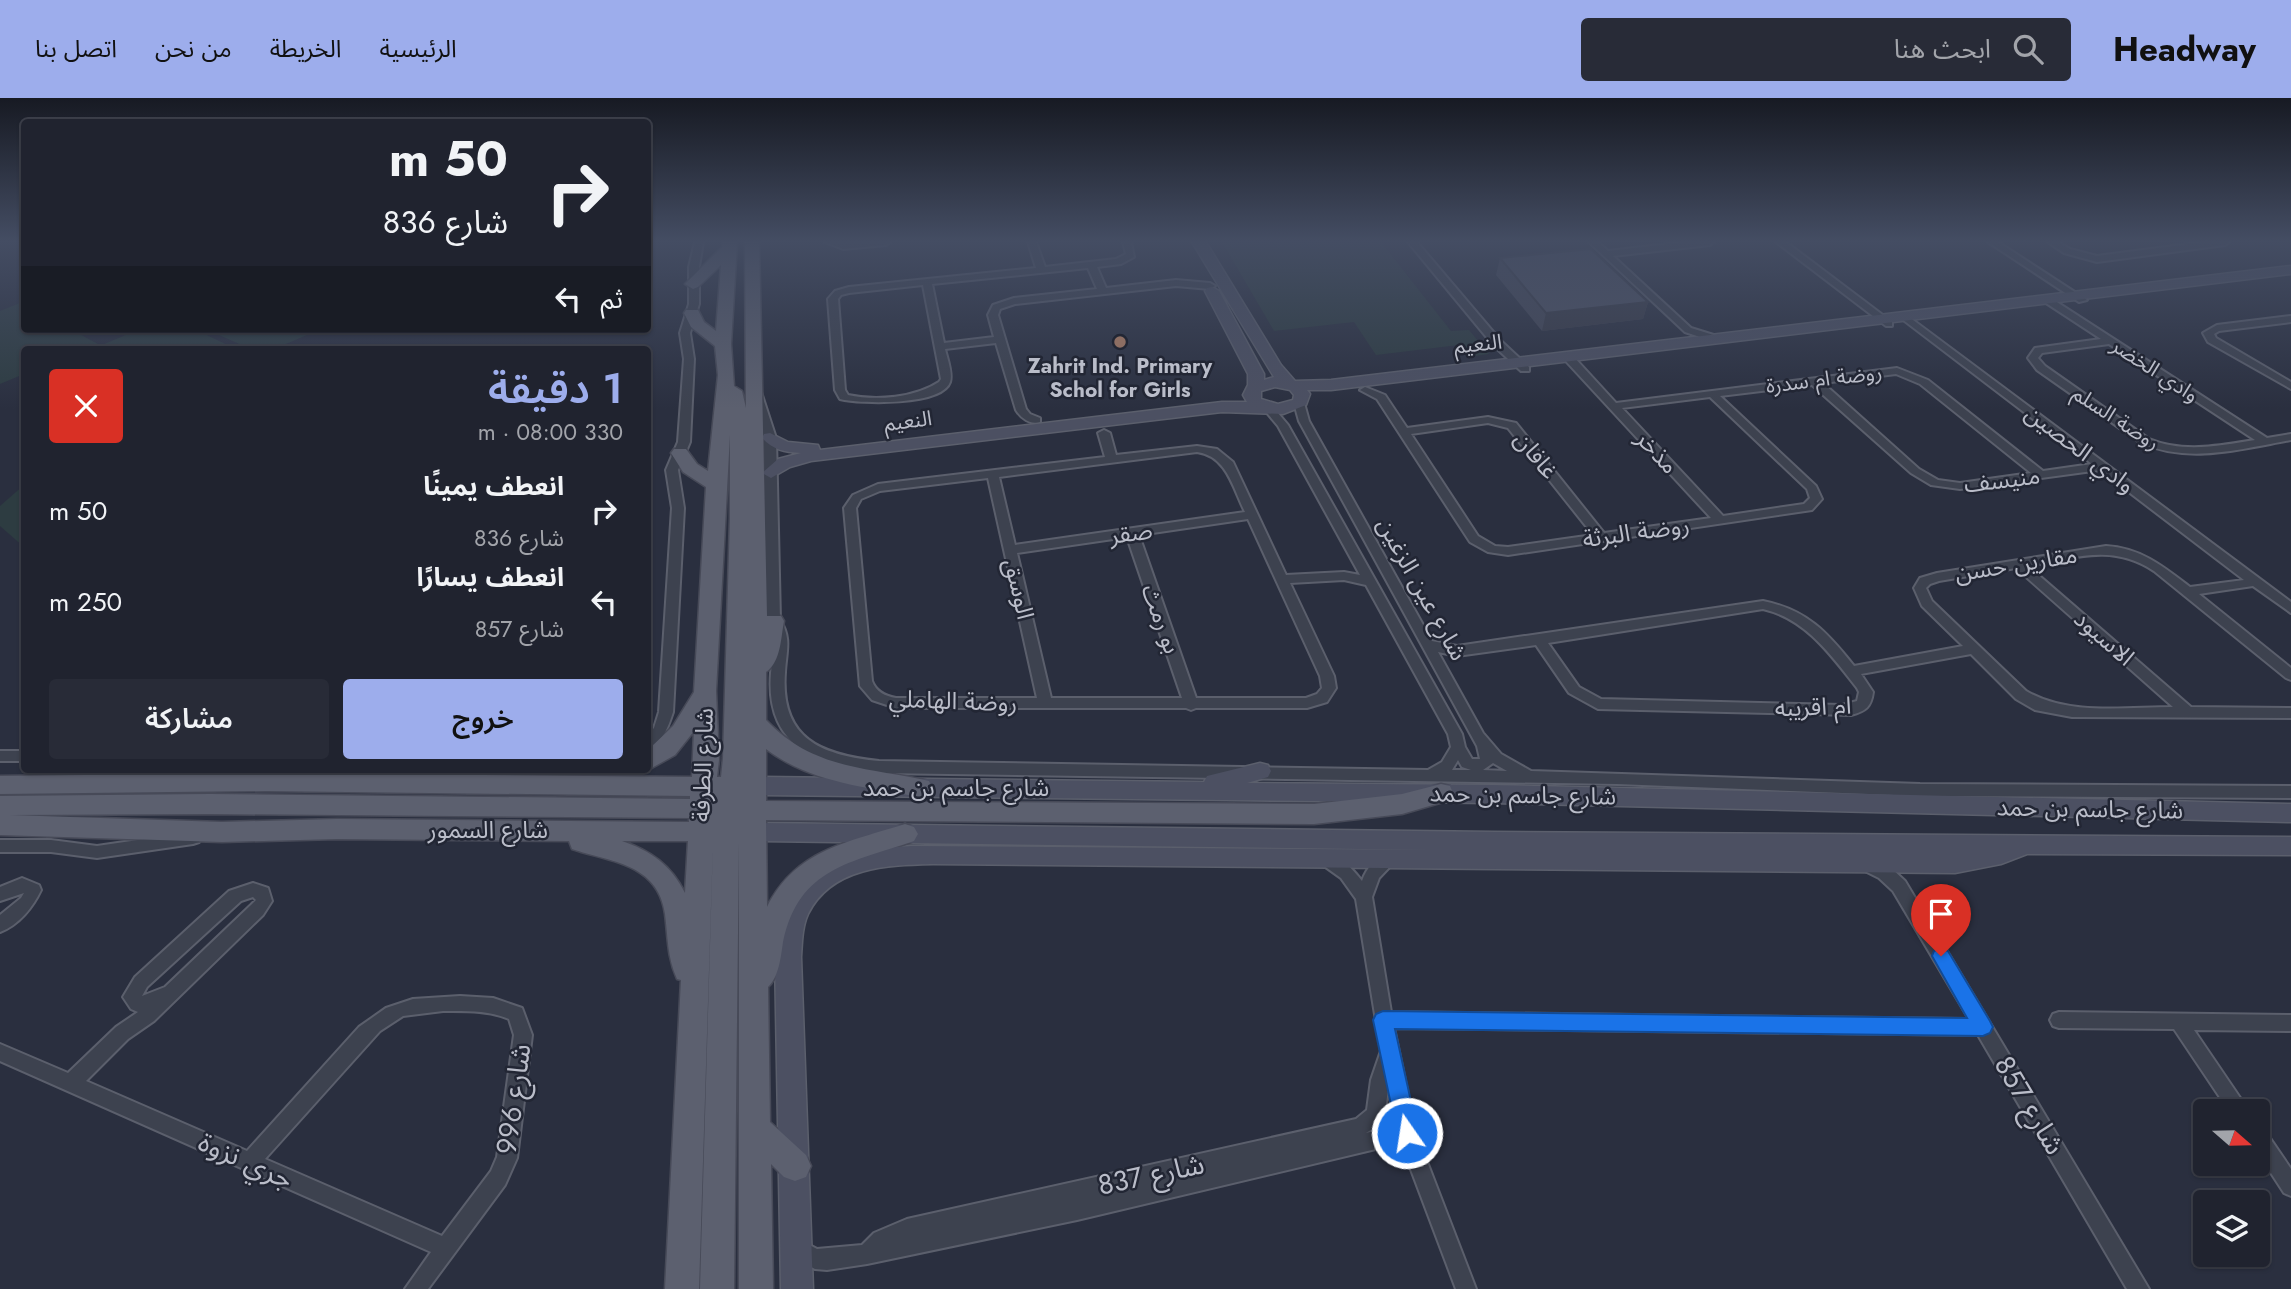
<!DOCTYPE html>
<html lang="ar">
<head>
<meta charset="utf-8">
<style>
  :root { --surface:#20232f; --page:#282b37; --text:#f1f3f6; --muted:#a2a4aa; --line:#3d404b; --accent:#9dadec }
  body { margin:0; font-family:Jost,"Noto Sans Arabic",sans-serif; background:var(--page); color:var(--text); direction:rtl; height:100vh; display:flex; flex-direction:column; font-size:26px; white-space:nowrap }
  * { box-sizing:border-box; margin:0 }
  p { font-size:23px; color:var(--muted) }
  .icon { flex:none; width:38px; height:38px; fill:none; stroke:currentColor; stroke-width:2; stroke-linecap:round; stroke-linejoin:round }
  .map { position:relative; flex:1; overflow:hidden; direction:ltr }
  .side { position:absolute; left:21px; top:248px; width:630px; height:427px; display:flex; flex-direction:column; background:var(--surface); border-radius:7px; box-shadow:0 2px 5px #0004,0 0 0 2px var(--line); direction:rtl }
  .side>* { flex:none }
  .guide { position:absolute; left:21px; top:21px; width:630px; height:214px; border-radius:7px; box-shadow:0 2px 5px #0004,0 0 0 2px var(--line); direction:rtl; background:#20232f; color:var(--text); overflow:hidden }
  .needle { width:46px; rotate:110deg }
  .controls { position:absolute; left:2193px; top:1001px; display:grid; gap:14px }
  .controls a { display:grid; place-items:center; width:77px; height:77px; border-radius:7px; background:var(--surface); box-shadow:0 2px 5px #0004,0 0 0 2px var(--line); font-size:35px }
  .pin { position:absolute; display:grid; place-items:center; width:60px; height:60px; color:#fff; margin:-72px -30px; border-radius:50% 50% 50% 0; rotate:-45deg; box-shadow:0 0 7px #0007 }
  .pin .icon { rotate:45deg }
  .me { position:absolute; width:77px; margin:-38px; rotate:347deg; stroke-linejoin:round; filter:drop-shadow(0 0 5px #0008) }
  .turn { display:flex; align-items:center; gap:24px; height:147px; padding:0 28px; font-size:32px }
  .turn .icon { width:91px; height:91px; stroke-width:2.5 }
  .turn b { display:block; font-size:49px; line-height:60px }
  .then { display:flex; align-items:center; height:66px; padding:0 28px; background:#0003; gap:14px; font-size:26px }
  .round { display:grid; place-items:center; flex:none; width:74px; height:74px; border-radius:7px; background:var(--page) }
  .head { display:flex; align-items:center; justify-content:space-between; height:119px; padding:0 28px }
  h1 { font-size:42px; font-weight:600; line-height:52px; color:var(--accent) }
  .action { display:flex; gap:14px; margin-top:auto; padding:14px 28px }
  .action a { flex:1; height:80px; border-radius:7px; background:var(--accent); color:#111; font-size:28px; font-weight:600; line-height:80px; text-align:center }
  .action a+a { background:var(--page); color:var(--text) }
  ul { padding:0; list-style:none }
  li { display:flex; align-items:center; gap:21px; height:91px; padding:0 28px }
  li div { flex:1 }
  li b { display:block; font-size:26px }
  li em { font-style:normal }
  header { display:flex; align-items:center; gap:42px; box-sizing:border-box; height:98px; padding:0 35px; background:var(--accent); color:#111 }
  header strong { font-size:33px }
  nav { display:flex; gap:38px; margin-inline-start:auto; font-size:24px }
  .search { width:490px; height:63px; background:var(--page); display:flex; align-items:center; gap:18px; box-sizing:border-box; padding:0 24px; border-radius:7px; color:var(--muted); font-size:26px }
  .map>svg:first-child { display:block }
</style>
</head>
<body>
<header>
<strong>Headway</strong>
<div class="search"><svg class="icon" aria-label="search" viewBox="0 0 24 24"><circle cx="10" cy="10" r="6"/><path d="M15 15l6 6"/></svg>ابحث هنا</div>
<nav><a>الرئيسية</a><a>الخريطة</a><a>من نحن</a><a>اتصل بنا</a></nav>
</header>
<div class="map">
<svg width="2291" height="1191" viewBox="0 0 2291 1191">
  <rect width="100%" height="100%" fill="#2a2f3f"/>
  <!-- green -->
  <g fill="#2d3c41">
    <polygon points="1222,144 1381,144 1451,233 1469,232 1489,256 1468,259 1459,247 1376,257 1354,224 1274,233"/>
    <polygon points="20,205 24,207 24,231 70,231 98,246 83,252 24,252 24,276 0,286 0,213"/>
    <polygon points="140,231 194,231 238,252 90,252"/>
    <path d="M 207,231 L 320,231 C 262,257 265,259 207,231 Z"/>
    <polygon points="24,387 24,449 0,428 0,408"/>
  </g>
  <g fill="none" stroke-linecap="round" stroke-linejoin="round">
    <defs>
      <g id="street">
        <path d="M 695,144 L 703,144 L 699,169 L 699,206 L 690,235 L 694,261 L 690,344 L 678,372 L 684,410 L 673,614 C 668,629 664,643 648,649 L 648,636 L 654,630 L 659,614 L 672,410 L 666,372 L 678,344 L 684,261 L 680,235 L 689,206 L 689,169 Z"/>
        <polygon points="825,144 890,144 886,147 843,151"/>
        <path d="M 1028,144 L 1036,144 L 1045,169 L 1116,161 L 1126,156 L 1123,144 L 1131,144 L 1134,159 L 1121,166 L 1097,169 L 1106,190 L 1176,182 L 1210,185 L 1215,188 L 1210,191 L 1176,188 L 1015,206 L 1000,211 L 998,217 L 1026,311 L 1030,316 L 1040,320 L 1040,324 C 1030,327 1021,320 1016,312 L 996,245 L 945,251 C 947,260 953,275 950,284 C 942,308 860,306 840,301 L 835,292 L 828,201 L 835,193 L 849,189 L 1036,170 ZM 1088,170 L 1097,191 L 1014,200 L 993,207 L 988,217 L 994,239 L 944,245 L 932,186 ZM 923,187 L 941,281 L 939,284 C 915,300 876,303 848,297 L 845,292 L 838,201 L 841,197 L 849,195 Z"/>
        <polygon points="1408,144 1417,144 1501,243 1529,269 1529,273 1521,273 1493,247"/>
        <polygon points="1589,144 1598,144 1608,153 1686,144 1714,144 1710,147 1613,158 1691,230 1720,239 1720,243 1712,243 1685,234"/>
        <polygon points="1776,144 1786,144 1892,224 1892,228 1886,228"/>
        <polygon points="1988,144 1998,144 2087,202 2079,204"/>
        <polygon points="2048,144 2058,144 2070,151 2097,158 2204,144 2229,144 2225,147 2097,164 2064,155"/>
        <path d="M 2043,199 L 2049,199 L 2267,340 L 2291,336 L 2291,342 C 2241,351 2189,366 2141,345 L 2037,272 L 2028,260 L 2035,250 L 2101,241 L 2043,203 ZM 2109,246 L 2255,342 C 2219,348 2183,355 2149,341 L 2045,268 L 2038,260 L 2042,255 Z"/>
        <path d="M 1905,216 L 2291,504 L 2291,515 L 2253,488 L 2199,496 L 2291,570 L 2291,582 L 2286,580 L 2154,473 C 2112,445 2074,460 2028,468 L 2191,609 L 2291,610 L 2291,620 L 2072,619 L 2035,612 L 2016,601 L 1971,556 L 1861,576 L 1873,594 C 1871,609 1866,613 1851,617 L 1598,611 L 1569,595 L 1536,547 L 1457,558 L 1438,554 L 1483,635 L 1501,656 L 1531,673 L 1920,686 L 2291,688 L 2291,700 L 1920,698 L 1617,686 L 879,675 C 816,668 765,648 771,575 C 773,555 779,541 766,523 L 764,340 L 751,294 L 756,291 L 761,294 L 776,340 L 780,522 C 792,540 786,554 785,574 C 780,641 821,657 879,663 L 1428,672 L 1442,664 L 1451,649 L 1448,636 L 1366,487 L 1344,482 L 1290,485 L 1334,578 L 1336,590 L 1327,604 L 1307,610 L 1196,610 L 1191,612 L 1186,610 L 896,610 L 872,602 L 860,588 L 844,410 L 853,397 L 878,386 L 1105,359 L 1098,335 L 1104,332 L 1110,335 L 1116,357 L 1197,348 L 1217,351 L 1233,364 L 1286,477 L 1344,474 L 1360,477 L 1278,328 L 1263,310 L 1268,307 L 1272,308 L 1288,327 L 1462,636 L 1465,649 L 1472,661 L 1480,661 L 1477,648 L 1299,323 L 1294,305 L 1299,302 L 1304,305 L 1309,323 L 1432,543 L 1457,548 L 1763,503 C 1807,512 1827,534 1854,568 L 1963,548 L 1922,508 L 1914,490 L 1920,480 L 1937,475 L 2106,448 C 2141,450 2164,469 2190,489 L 2244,482 L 2100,372 L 1960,391 L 1931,387 L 1911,375 L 1812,287 L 1720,298 L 1816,388 L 1822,401 L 1812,412 L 1508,457 L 1488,454 L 1470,444 L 1377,301 L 1360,292 L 1365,289 L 1385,297 L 1407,330 L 1488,319 L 1516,325 L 1604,435 L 1711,420 L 1564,261 L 1564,257 L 1572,257 L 1616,305 L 1897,270 L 1928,282 L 2043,373 L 2092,366 L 1902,221 L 1902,217 ZM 1896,276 L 1920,286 L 2031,375 L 1960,385 L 1938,382 L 1919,371 L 1823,285 ZM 1710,299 L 1807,391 L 1810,400 L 1804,406 L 1723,418 L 1622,310 ZM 1488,325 L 1508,330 L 1593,437 L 1508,449 L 1495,448 L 1478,438 L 1411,336 ZM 1197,354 C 1227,358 1233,390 1245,414 L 1015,447 L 999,379 ZM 988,380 L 1037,600 L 896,600 C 885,598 876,594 872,583 L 856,410 L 861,401 L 880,393 ZM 1248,421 L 1320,578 L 1322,590 L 1317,596 L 1306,600 L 1196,600 L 1139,437 ZM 1127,439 L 1182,600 L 1051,600 L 1017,455 ZM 2016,470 L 2173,609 C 2125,609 2069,618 2026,593 L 1932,503 L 1926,490 L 1930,486 L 1939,483 ZM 1763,511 C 1806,521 1831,557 1857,590 L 1859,594 L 1857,603 L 1842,607 L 1601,601 L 1579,589 L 1548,545 ZM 1458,662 L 1462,669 L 1471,672 L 1452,672 ZM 1493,665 L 1507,673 L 1483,672 Z"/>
        <polygon points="2291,218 2291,224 2219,233 2214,236 2216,240 2291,284 2291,291 2208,244 2203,235 2217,227"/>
        <rect x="0" y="653" width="24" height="10"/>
        <polygon points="193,734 199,736 201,740 199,744 193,746 97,760 51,754 0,754 0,742 51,742 97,748"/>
        <path d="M 1391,753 L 1397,755 L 1399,759 L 1379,780 L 1372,799 L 1391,914 L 1969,921 L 1893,793 L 1879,780 L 1863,772 L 1861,767 L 1863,762 L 1869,761 L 1891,770 L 1905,783 L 2149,1191 L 2127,1191 L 1978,937 L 1394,930 L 1416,1035 L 1476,1191 L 1456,1191 L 1401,1045 L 1077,1122 L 867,1166 L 827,1172 L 815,1171 L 791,1158 L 788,1151 L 791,1144 L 798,1141 L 817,1151 L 862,1147 L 874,1135 L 907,1121 L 1356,1021 L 1367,1012 L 1371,982 L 1381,953 L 1356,801 L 1341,780 L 1320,765 L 1318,761 L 1320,757 C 1336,752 1353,771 1362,783 C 1366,770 1378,757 1391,753 ZM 1388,990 L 1396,1028 L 1366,1035 C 1384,1025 1386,1010 1388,990 Z"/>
        <path d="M 22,780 L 39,787 L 41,792 C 33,809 19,827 0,834 L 0,817 L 21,800 L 24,795 L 0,803 L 0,789 Z"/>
        <path d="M 253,785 L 268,790 L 272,803 L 263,817 L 154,923 L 128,941 L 86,983 L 247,1053 L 359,929 L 386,910 L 413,901 L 460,898 L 493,900 L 522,910 L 532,937 L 517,1060 L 505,1087 L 428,1191 L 405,1191 L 431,1154 L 0,963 L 0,946 L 68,975 L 116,929 L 138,914 L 131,911 L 123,899 L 135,879 L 229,793 ZM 253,799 L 256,802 L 251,807 L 165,889 L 142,898 L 147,889 L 241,803 ZM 443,913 C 464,913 489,912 509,921 L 514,937 L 497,1059 L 491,1073 L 442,1138 L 265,1061 L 380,933 L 403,918 Z"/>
        <polygon points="2059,914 2291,917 2291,933 2194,932 2249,1013 2229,1013 2174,931 2059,930 2053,928 2050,922 2053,916"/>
        <polygon points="2258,1030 2265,1033 2291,1071 2291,1098 2284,1095 2258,1055"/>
      </g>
      <g id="secondary">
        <path d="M 1192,144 L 1206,144 L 1281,267 L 1295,283 L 1331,282 L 2291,168 L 2291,176 L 1331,292 L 1307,292 L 1310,296 L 1306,307 L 1283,316 L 1222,314 L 811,363 L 790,369 L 771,380 L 762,375 L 778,361 L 801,355 C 785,354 773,352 762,340 L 764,336 L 770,335 L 788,344 L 818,347 L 820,352 L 1222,304 L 1247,304 L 1243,297 L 1248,287 L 1248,276 L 1205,193 L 1207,190 L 1212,189 L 1219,193 L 1264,276 L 1264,282 L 1274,279 ZM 1275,289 L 1290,292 L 1294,297 L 1293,302 L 1278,306 L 1261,301 L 1261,293 Z"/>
        <polygon points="1260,665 1268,667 1271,673 1268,679 1247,685 1491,687 2291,706 2291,724 1491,705 755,697 747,694 744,688 747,682 755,679 1204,684 1207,678"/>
        <path d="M 753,725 L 1494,734 L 2291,739 L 2291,757 L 2027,756 L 2001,766 L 1955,775 L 934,766 C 889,767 832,768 808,816 C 802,829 802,845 801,859 L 813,1191 L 781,1191 L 775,859 C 787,772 830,753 912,748 L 1437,752 L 753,743 L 745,740 L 741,734 L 745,728 Z"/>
      </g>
      <path id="primary" d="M 723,144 L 737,144 L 731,246 L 734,288 L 742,293 L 746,310 L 745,144 L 759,144 L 767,518 L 781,518 L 784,523 C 781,539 781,564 766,574 L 766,622 C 811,669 860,669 920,681 L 929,683 L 932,690 L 929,697 L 920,699 C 866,689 811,685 766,651 L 766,703 L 1314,706 L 1402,696 L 1441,686 L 1450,688 L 1453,695 L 1450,702 L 1402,716 L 1314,726 L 766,722 L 767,809 C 796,751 849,744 905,726 L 914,729 L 918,736 L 914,743 C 851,765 799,769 783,844 C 781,858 779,879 768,889 L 770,1024 L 806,1057 L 811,1068 L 806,1079 L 795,1083 L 784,1079 L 771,1066 L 773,1191 L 739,1191 L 739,744 L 734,1191 L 700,1191 L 713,744 L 699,1191 L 665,1191 L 681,882 L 677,881 C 667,859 668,839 665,816 C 658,765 610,764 572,751 L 569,743 L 337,741 L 222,744 L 0,737 L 0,698 L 210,696 L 690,701 L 690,698 L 266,693 L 0,696 L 0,678 L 266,675 L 692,679 L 694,633 L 675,657 L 648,672 L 648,652 L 673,628 L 694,594 L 706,389 L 683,374 L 671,355 L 674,351 L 686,351 L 697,366 L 708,373 L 718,277 L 715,248 L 691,229 L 684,215 L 686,212 L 698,212 L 704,224 L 716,233 L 721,167 L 698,189 L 693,191 L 685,186 L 722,149 ZM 730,337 L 730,420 L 723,660 L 721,679 L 717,679 L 719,662 L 716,593 ZM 210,716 L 689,720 L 689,724 L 337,721 L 222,724 L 10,717 ZM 622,743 L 688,743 L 685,795 C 671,767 651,753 622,743 Z"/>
    </defs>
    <!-- street casing -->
    <use href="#street" stroke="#5b5f6c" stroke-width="4"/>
    <!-- secondary casing -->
    <use href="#secondary" stroke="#5b5f6c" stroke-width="3"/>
    <!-- primary casing -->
    <use href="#primary" stroke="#474a58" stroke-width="3"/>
    <!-- street -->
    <use href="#street" fill="#3d424f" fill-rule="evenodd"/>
    <!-- secondary -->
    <use href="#secondary" fill="#4c5062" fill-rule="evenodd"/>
    <!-- primary -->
    <use href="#primary" fill="#5c606f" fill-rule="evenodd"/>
  </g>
  <!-- wall -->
  <polygon fill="#434757" points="1500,160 1648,204 1643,221 1542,233 1496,177"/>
  <!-- shaded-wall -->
  <polygon fill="#373a47" points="1648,204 1643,221 1542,233 1546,215"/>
  <!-- building -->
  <polygon fill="#4e5365" stroke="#373a47" stroke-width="2" points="1591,151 1648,204 1546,215 1500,160"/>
  <!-- sky -->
  <linearGradient id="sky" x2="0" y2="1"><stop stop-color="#171a23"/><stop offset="0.46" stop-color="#444d63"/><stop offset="1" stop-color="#444d63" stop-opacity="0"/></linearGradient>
  <rect width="2291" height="311" fill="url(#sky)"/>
  <!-- route -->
  <polygon fill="#1a73e8" stroke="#114b97" stroke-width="2" points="1941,850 1948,853 1990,923 1993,929 1990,935 1983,938 1395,931 1418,1035 1415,1042 1407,1045 1400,1042 1397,1035 1373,922 1376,916 1383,913 1967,920 1932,858 1934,853"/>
  <!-- markers -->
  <circle fill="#8d6e63" stroke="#222634" stroke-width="2.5" cx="1120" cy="244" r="7"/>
  <g text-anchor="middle" stroke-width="5" stroke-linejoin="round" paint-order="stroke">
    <!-- far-street labels -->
    <g font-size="21" fill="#babdc9" stroke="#222634">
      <text transform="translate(1478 246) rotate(-6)" y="7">النعيم</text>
      <text transform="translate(2155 272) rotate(33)" y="7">وادي الخضر</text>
      <text transform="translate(1824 281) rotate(-7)" y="7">روضة ام سدرة</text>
      <text transform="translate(2116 320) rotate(33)" y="7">روضة السلم</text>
      <text transform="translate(908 323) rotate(-7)" y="7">النعيم</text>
    </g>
    <!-- far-poi labels -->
    <g font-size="21" font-weight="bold" fill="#babdc9" stroke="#222634">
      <text x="1120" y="275">Zahrit Ind. Primary<tspan x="1120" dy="24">Schol for Girls</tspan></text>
    </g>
    <!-- street labels -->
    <g font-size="24" fill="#babdc9" stroke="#222634">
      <text transform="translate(2080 351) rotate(37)" y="8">وادي الحصين</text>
      <text transform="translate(1657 354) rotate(47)" y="8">مذخر</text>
      <text transform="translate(1536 357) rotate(51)" y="8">غافان</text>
      <text transform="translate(2002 382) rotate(-7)" y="8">منيسف</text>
      <text transform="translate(1636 434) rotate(-8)" y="8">روضة البرثة</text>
      <text transform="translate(1131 435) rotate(-8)" y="8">صقر</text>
      <text transform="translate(2016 466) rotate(-9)" y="8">مقارين حسن</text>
      <text transform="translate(1019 491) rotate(77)" y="8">الوسق</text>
      <text transform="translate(1422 491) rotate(61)" y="8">شارع عين الزغين</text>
      <text transform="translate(1161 521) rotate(70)" y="8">بو رمث</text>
      <text transform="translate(2104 540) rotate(41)" y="8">الاسيود</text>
      <text transform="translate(953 603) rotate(2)" y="8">روضة الهاملي</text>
      <text transform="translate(1813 609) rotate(-2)" y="8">ام اقريبه</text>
      <text transform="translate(703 667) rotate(-88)" y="8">شارع الطرفة</text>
      <text x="956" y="698">شارع جاسم بن حمد</text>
      <text transform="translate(1523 697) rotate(1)" y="8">شارع جاسم بن حمد</text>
      <text transform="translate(2090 711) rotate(1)" y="8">شارع جاسم بن حمد</text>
      <text x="488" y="740">شارع السمور</text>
    </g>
    <!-- near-street labels -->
    <g font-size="28" fill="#babdc9" stroke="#222634">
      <text transform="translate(513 1001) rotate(-82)" y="10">شارع 996</text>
      <text transform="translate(2030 1007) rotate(59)" y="10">شارع 857</text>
      <text transform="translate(246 1062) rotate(24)" y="10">جري نزوة</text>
      <text transform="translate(1151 1076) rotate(-12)" y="10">شارع 837</text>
    </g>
  </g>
</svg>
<div class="controls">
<a><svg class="needle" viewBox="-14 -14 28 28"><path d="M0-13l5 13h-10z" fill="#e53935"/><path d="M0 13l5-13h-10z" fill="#a2a4aa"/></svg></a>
<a><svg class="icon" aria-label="layers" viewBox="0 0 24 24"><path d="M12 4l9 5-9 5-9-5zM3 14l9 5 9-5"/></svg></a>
</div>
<div class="pin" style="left:1941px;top:858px;background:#d93025"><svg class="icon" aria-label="arrive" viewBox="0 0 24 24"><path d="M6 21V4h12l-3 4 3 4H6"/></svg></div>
<svg class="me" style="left:1407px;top:1035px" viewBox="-20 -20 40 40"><circle r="17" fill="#1a73e8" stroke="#fff" stroke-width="3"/><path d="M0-11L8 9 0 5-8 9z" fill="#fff"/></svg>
<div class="guide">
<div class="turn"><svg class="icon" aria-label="right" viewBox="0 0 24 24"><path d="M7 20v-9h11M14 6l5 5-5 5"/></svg><div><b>50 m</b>شارع 836</div></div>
<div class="then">ثم<svg class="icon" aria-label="left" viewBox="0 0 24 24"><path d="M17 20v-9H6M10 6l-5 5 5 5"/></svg></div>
</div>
<section class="side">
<div class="head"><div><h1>1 دقيقة</h1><p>330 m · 08:00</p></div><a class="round" style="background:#d93025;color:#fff"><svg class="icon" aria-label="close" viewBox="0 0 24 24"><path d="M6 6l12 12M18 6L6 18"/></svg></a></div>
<ul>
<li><svg class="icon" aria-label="right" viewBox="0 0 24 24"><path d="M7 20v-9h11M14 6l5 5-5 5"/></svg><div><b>انعطف يمينًا</b><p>شارع 836</p></div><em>50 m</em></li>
<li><svg class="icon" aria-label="left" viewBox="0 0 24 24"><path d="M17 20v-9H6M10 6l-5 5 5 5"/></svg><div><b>انعطف يسارًا</b><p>شارع 857</p></div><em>250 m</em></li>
</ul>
<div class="action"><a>خروج</a><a>مشاركة</a></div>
</section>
</div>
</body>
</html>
